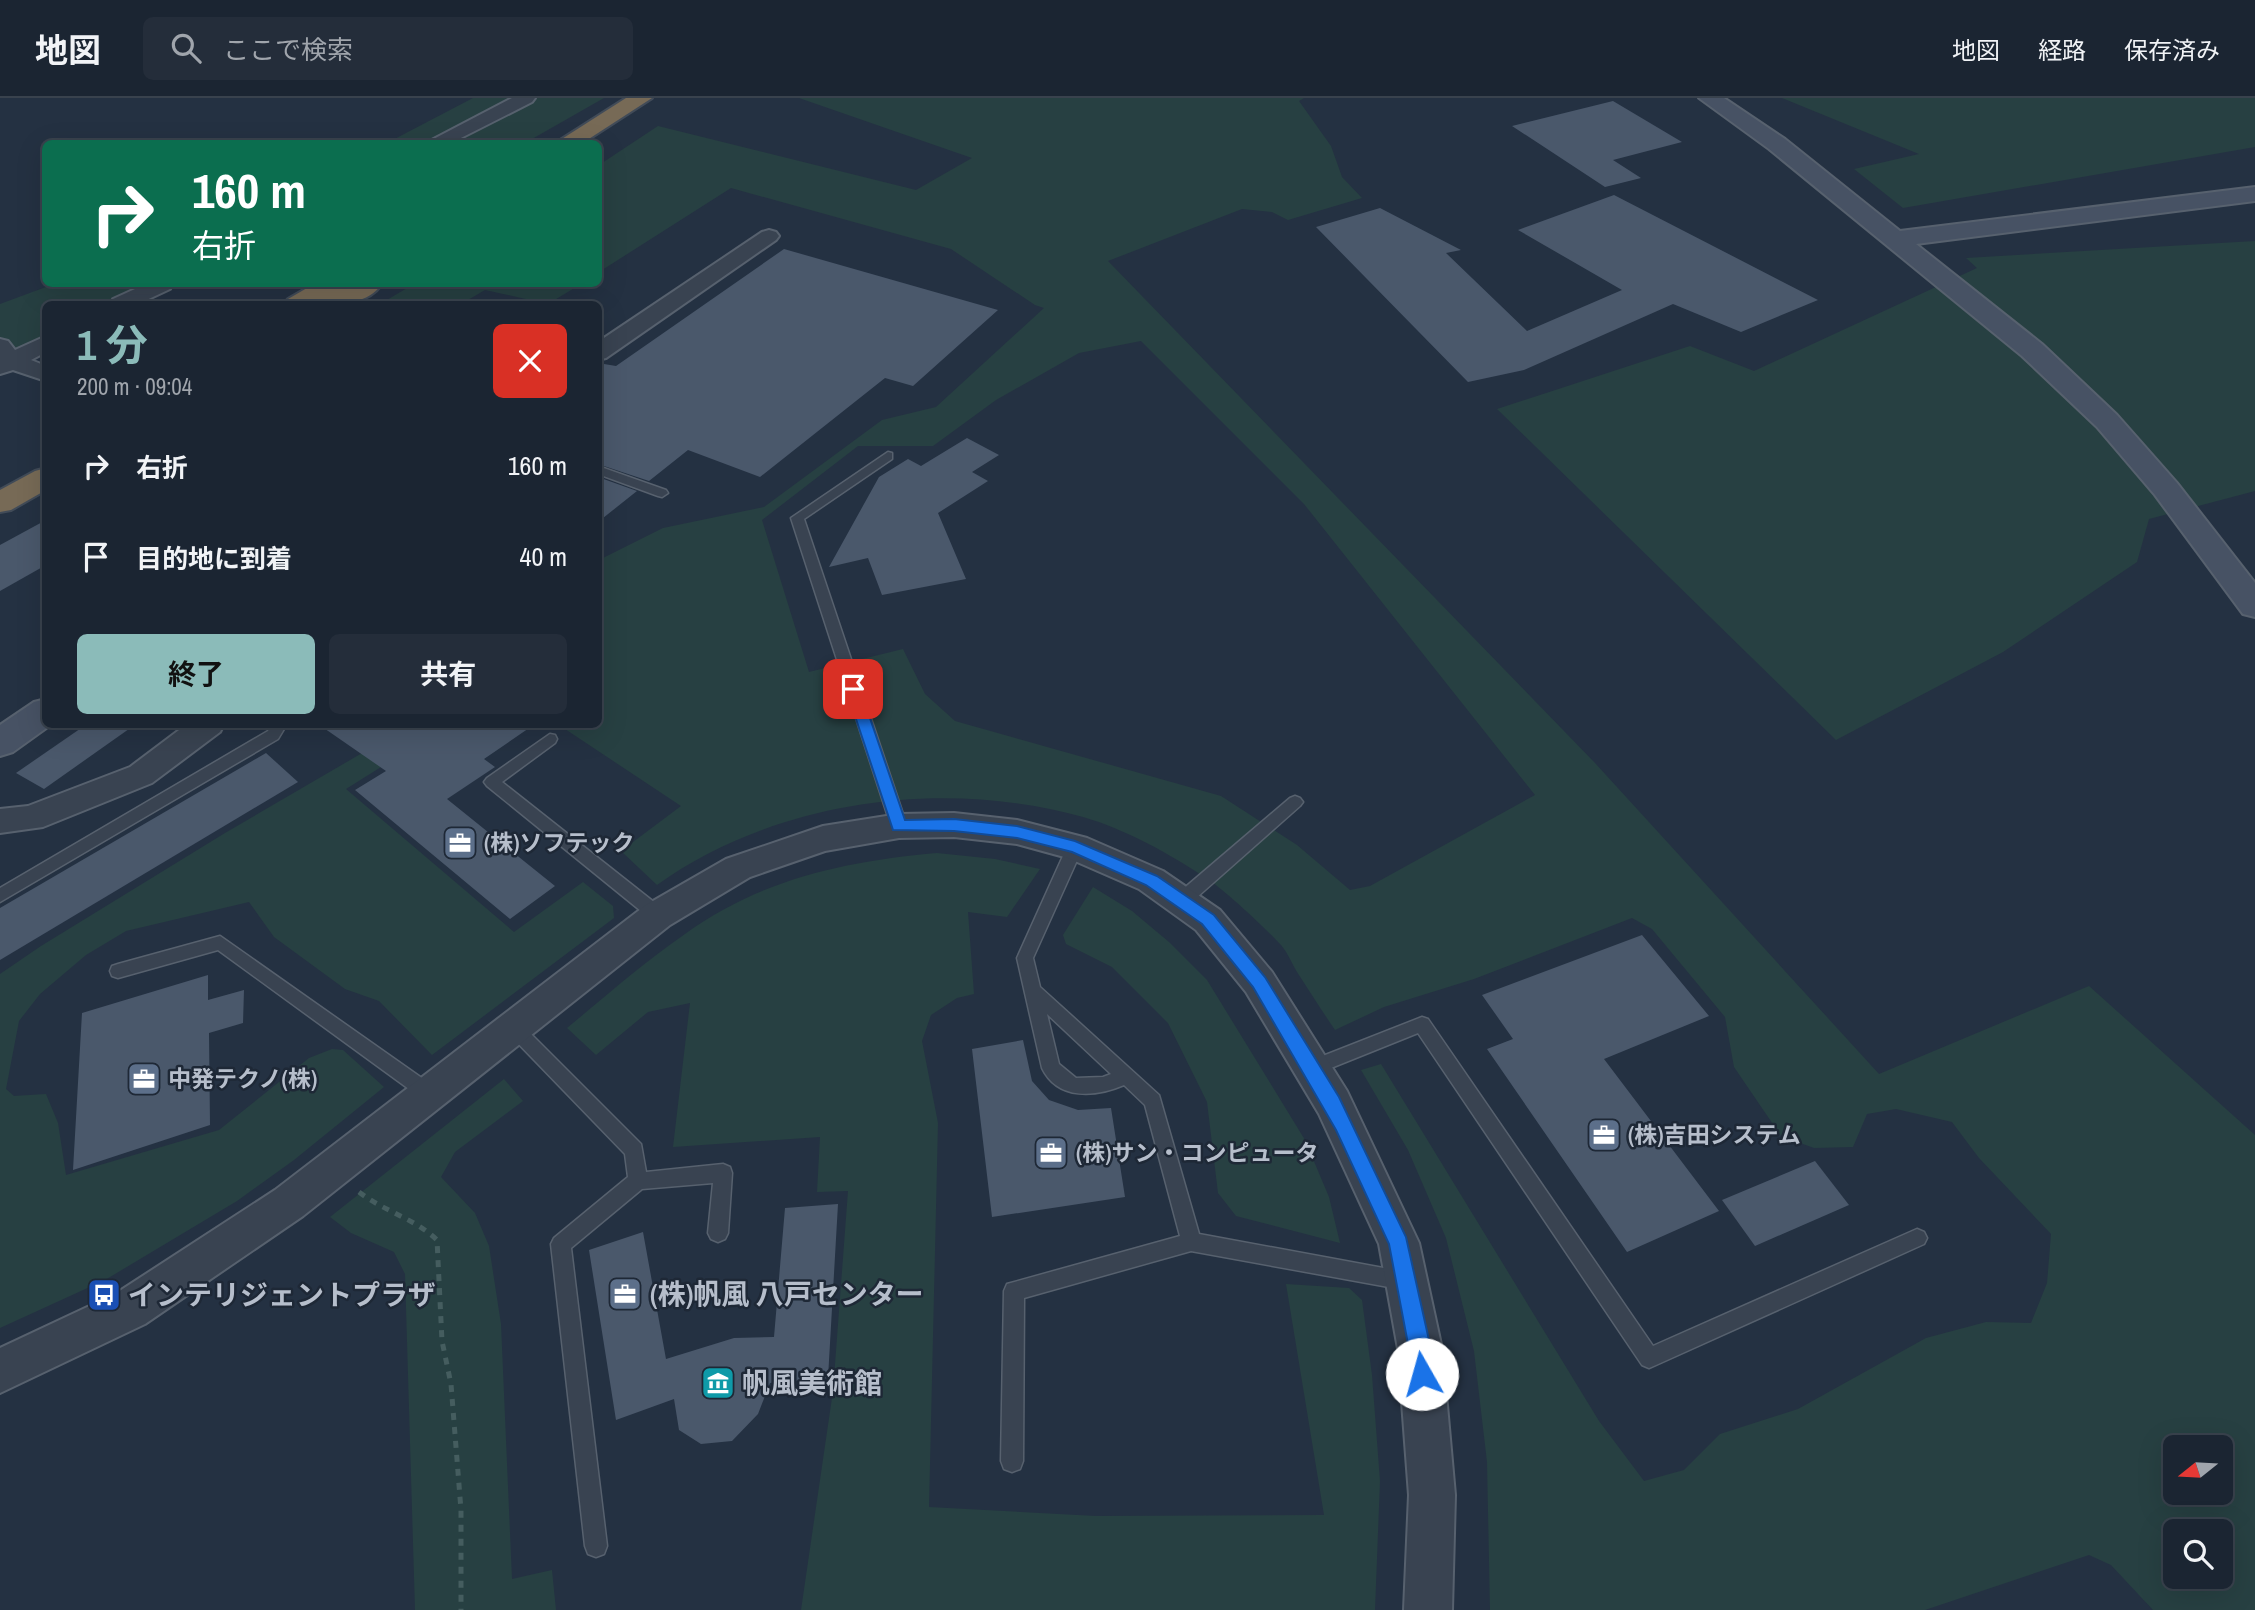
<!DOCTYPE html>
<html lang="ja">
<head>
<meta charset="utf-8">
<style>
  :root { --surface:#1b2532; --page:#242d3a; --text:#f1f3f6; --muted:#a0a5ac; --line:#39424d; --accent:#8bbbb9 }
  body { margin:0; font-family:"Archivo Narrow","Noto Sans JP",sans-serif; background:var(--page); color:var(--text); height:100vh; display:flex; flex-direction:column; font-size:26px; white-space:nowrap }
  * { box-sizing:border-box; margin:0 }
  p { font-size:23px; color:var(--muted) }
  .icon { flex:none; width:38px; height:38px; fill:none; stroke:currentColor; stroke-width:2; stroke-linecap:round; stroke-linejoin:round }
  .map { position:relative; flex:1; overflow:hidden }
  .details { position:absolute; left:42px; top:203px; width:560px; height:427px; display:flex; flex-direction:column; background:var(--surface); border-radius:10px; box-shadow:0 7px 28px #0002,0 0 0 2px var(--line) }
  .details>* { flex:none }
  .guide { position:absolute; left:42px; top:42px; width:560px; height:147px; border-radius:10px; box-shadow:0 7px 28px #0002,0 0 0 2px var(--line); background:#0b6e4f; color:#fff; overflow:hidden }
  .needle { width:46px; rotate:252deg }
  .tools { position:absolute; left:2163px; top:1337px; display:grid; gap:14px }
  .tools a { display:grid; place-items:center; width:70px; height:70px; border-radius:10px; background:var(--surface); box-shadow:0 7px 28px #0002,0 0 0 2px var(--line); font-size:35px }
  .pin { position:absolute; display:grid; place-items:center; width:60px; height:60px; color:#fff; margin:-30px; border-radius:14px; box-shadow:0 4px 10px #0006 }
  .me { position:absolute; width:77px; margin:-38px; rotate:353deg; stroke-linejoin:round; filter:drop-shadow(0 0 5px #0008) }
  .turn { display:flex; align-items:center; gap:24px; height:147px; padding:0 35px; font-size:32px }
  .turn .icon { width:91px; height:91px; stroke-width:2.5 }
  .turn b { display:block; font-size:49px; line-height:60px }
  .round { display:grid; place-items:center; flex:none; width:74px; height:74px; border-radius:10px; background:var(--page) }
  .headline { display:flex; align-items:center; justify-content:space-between; height:119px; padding:0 35px }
  h1 { font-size:42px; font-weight:700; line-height:52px; color:var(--accent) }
  .action { display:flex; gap:14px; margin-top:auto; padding:14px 35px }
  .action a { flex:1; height:80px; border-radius:10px; background:var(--accent); color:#111; font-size:28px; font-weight:700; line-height:80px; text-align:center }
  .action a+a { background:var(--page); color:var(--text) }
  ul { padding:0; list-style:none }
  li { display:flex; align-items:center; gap:21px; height:91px; padding:0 35px }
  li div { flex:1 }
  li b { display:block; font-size:26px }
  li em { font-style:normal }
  header { display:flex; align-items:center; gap:42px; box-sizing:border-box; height:98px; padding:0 35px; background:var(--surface); border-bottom:2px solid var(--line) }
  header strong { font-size:33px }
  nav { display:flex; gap:38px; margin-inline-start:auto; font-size:24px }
  .search { width:490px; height:63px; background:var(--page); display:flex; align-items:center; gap:18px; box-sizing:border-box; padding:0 24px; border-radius:10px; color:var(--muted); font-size:26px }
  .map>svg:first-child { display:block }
</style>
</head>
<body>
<header>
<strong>地図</strong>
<div class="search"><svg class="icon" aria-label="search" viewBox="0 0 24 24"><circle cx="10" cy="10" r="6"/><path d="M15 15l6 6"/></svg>ここで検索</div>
<nav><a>地図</a><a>経路</a><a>保存済み</a></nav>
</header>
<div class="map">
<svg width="2255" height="1512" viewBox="0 0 2255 1512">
  <rect width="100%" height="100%" fill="#243142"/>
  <!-- green -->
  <g fill="#274042" fill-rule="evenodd">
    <polygon points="473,0 604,0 525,45 385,46"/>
    <path d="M 799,0 L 1304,0 L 1299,3 L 1331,48 L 1342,79 L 1362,100 L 1288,122 L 1272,114 L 1242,111 L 1108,163 L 1595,665 L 1879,976 L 2089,888 L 2255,1037 L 2255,1512 L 2153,1512 L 2111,1467 L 2089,1457 L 1925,1512 L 1490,1512 L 1487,1364 L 1474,1253 L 1446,1140 L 1408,1052 L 1361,972 L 1381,966 L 1599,1323 L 1644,1383 L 1684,1372 L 1720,1336 L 1798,1311 L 1926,1240 L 1986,1224 L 2031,1225 L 2047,1185 L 2051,1136 L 1979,1060 L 1952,1024 L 1896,1011 L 1867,1016 L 1853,1049 L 1814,1050 L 1781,1038 L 1734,969 L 1725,919 L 1652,831 L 1632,820 L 1474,881 L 1384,909 L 1335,932 C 1322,913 1310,894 1297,874 C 1292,866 1288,855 1281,847 C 1264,829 1226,793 1206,780 C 1170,756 1125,731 1083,719 C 943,680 776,702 657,787 L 621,753 L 681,708 L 559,627 L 598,626 L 599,462 L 663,430 L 764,409 L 882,322 L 936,309 L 1044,210 L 1035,207 L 951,151 L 731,90 L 599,174 L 599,67 L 658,28 L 916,92 L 972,60 ZM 1141,243 L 1304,406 L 1535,697 L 1370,788 L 1350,792 L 1297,747 L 1221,698 L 955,623 L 925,596 L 903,551 L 809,574 L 762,422 L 858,348 L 933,348 L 996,302 L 1079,255 ZM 2175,1349 L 2221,1349 L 2221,1395 L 2175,1395 ZM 2175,1433 L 2221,1433 L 2221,1479 L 2175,1479 Z"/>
    <polygon points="1782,0 2255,0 2255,49 1903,110 1854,71 1919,56"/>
    <polygon points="2255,143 2255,393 2149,421 2137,464 2003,554 1836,642 1497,311 1690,248 1754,273 1977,170 1966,160"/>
    <polygon points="54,186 148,186 107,206 46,206 45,238 0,261 0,206"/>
    <polygon points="414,186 581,186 548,206 485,192 461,206 380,206"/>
    <polygon points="448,627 346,691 514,834 583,784 613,808 614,820 432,957 379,903 345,891 274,839 249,804 126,833 86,857 40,896 19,923 6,991 14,998 46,996 58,1025 66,1077 219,1032 309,960 332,951 343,952 384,989 294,1062 237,1103 105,1182 0,1230 0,876 41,848 225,735 369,651"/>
    <path d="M 937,755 L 995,761 L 1040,771 L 1007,819 L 968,814 L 974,896 L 957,900 L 931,917 L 922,943 L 938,1025 L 929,1409 L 1096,1418 L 1324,1417 L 1286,1186 L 1349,1190 L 1362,1202 L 1372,1277 L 1380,1383 L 1375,1512 L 801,1512 L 833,1293 L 848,1093 L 817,1094 L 820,1039 L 673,1049 L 690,905 L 648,914 L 596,957 L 567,930 C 606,898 644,864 685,836 C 761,781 846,763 937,755 Z"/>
    <polygon points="1093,789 1132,813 1169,844 1207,882 1305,1042 1329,1099 1340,1145 1236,1118 1218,1095 1207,1004 1168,925 1112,869 1066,846 1063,837"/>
    <polygon points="504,981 523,1003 455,1054 441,1079 475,1115 489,1148 501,1226 512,1481 552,1472 556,1512 415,1512 405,1176 394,1154 351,1135 330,1119"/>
  </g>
  <!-- building -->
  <g fill="#4a586b">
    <polygon points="1613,3 1682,44 1613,62 1641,80 1605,89 1512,28"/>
    <polygon points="1614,97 1818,202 1741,234 1673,206 1524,272 1468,284 1316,129 1380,110 1461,152 1446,155 1527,233 1622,192 1518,132"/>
    <polygon points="784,151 998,212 913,288 885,280 760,379 688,352 649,383 598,366 598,265 616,268"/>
    <polygon points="967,340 999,357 972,374 988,383 938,415 966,481 882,497 868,460 829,469 879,379 908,361 921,368"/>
    <polygon points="598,379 637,393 598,424"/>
    <polygon points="46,422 46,467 0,493 0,447"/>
    <polygon points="87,626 136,626 44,691 16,675"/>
    <polygon points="318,626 535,626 484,661 495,669 447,701 555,788 510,821 355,692 386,673"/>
    <polygon points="266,655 298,684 0,862 0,810"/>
    <polygon points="1642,837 1709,918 1604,961 1719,1113 1627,1154 1487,951 1513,941 1482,897"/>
    <polygon points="208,877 208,902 244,892 243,925 209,935 210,1027 73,1072 82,915"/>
    <polygon points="1023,942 1032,983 1049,1002 1078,1012 1111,1010 1125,1099 992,1119 972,951"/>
    <polygon points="1815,1063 1849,1107 1755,1148 1722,1102"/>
    <polygon points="838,1106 828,1280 770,1285 758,1316 732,1343 701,1346 679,1332 674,1301 616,1322 589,1152 643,1134 666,1261 734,1240 774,1239 785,1110"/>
  </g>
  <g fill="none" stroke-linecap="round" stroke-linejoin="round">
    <defs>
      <g id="lane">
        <polygon points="888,354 892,355 892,361 804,421 907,728 899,734 891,728 791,420"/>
        <polygon points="598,368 666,392 668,395 662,399 658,398 598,376"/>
        <polygon points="272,626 287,626 278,641 0,804 0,790 268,633"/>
        <polygon points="550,636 555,637 557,641 555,645 502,684 664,812 666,817 664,822 652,822 487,688 484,684 487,680"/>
        <polygon points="1295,698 1300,700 1303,704 1300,708 1187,808 1175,808 1173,803 1175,798 1290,700"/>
        <path d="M 1075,743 L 1081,745 L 1083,749 L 1033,860 L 1040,889 L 1159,997 L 1199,1136 L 1405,1174 L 1412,1176 L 1415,1183 L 1412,1190 L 1405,1192 L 1191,1153 L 1024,1200 L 1023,1363 L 1020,1371 L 1012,1374 L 1004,1371 L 1001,1363 L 1004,1193 L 1007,1186 L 1180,1138 L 1145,1007 L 1124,987 C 1096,999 1058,1003 1042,970 L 1017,860 L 1067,749 L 1069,745 ZM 1047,916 L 1111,976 L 1103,979 L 1076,980 L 1059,966 Z"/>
        <polygon points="220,838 436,990 439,996 436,1002 430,1004 424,1002 218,852 118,880 112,878 110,873 112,868 118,866"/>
        <polygon points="1422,919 1428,921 1653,1248 1917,1131 1924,1134 1927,1140 1924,1146 1656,1267 1649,1270 1642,1267 1418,935 1311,978 1305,975 1302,970 1305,965"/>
        <polygon points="513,922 519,924 641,1046 646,1074 723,1066 730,1069 732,1075 728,1135 725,1141 718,1144 711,1141 708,1135 713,1085 642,1091 571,1150 607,1448 604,1456 596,1459 588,1456 585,1448 551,1146 554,1140 628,1079 625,1056 507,934 504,929 507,924"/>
      </g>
      <g id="street">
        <polygon points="512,0 535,0 532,4 449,46 424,46"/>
        <polygon points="769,132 776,134 779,138 776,142 606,260 598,262 598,244 762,134"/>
        <polygon points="146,186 173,186 170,191 138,206 110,206 113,201"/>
        <polygon points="46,238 46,254 31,262 46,268 46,283 13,272 0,276 0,241 8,243 15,252"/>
        <polygon points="187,626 224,626 220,634 152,685 43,729 0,735 0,711 28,708 130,669"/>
        <polygon points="954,715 1017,722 1087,740 1163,773 1220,812 1272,874 1347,993 1419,1145 1442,1251 1455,1397 1452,1512 1404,1512 1409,1397 1398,1251 1379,1146 1319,1016 1246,894 1196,832 1139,791 1068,760 1017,746 954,739 899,740 825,753 750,779 670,827 303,1118 145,1226 0,1295 0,1250 115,1196 275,1092 646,807 726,761 823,728 899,716"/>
      </g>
      <g id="secondary">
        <polygon points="1699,0 1724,0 1785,41 1900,133 2255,89 2255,103 1916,146 2042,246 2117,317 2177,385 2255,485 2255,519 2243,516 2155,397 2097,329 2022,258 1769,51"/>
        <polygon points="46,601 46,626 52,626 13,654 0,658 0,627 34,604"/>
      </g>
      <g id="highway">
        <polygon points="626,0 652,0 581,46 554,46"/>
        <path d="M 314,186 L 344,186 L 341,191 L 351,186 L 382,186 C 368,206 343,206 321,206 L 325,201 L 315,206 L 284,206 L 288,201 Z"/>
        <polygon points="46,370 46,392 11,412 0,414 0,392 35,373"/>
      </g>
    </defs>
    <!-- lane casing -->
    <use href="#lane" stroke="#57616e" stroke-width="3"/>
    <!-- street casing -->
    <use href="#street" stroke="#57616e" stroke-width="4"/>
    <!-- secondary casing -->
    <use href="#secondary" stroke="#57616e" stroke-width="4"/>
    <!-- highway casing -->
    <use href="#highway" stroke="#414b58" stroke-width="4"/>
    <!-- path -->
    <path stroke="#455d5f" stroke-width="5" stroke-dasharray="7 7" stroke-linecap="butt" d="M 359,1094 C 383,1113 414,1120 437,1142 L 442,1243 L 451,1286 L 461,1412 L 461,1512"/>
    <!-- lane -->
    <use href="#lane" fill="#394351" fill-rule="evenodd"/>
    <!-- street -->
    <use href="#street" fill="#394351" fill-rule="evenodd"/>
    <!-- secondary -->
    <use href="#secondary" fill="#475264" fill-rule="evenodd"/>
    <!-- highway -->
    <use href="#highway" fill="#776a56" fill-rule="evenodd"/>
  </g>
  <!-- route -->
  <polygon fill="#1a73e8" stroke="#114b97" stroke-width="2" points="853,586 860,591 905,722 954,721 1017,728 1075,743 1157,778 1214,817 1265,879 1339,999 1406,1139 1431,1251 1433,1276 1430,1283 1422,1286 1415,1283 1389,1146 1336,1032 1253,889 1202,826 1146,787 1072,754 1017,740 954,733 893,732 846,591"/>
  <!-- icons -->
  <defs>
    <symbol id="office-square" viewBox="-11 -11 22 22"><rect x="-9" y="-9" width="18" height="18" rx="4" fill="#5c6f8a" stroke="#1e2836"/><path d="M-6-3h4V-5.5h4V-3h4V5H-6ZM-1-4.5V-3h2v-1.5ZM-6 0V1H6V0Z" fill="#fff"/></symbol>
    <symbol id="bus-square" viewBox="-11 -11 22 22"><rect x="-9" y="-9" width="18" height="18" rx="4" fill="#1a4fb4" stroke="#1e2836"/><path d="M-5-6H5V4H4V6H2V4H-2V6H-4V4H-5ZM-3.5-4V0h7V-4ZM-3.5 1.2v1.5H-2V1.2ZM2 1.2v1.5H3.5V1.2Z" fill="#fff"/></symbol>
    <symbol id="museum-square" viewBox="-11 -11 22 22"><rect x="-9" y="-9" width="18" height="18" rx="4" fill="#0f9aa8" stroke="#1e2836"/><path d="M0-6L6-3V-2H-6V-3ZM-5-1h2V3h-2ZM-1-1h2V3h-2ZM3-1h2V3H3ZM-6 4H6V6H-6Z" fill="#fff"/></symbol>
  </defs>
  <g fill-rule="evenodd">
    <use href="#office-square" x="441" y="726" width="38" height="38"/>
    <use href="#office-square" x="125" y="962" width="38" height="38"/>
    <use href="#office-square" x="1585" y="1018" width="38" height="38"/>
    <use href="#office-square" x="1032" y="1036" width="38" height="38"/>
    <use href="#office-square" x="606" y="1177" width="38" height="38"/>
    <use href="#bus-square" x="85" y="1178" width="38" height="38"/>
    <use href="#museum-square" x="699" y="1266" width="38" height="38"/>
  </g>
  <g text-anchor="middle" stroke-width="5" stroke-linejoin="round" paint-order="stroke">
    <!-- poi labels -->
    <g font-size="23" font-weight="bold" fill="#b6becb" stroke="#1e2836" text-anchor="start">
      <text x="484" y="753">(株)ソフテック</text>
      <text x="168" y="989">中発テクノ(株)</text>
      <text x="1628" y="1045">(株)吉田システム</text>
      <text x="1076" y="1063">(株)サン・コンピュータ</text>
    </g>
    <!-- near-poi labels -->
    <g font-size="28" font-weight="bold" fill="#b6becb" stroke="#1e2836" text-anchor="start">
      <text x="650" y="1206">(株)帆風 八戸センター</text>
      <text x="128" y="1207">インテリジェントプラザ</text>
      <text x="742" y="1295">帆風美術館</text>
    </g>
  </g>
</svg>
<div class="tools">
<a><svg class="needle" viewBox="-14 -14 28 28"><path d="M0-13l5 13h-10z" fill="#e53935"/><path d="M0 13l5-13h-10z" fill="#a0a5ac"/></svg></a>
<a><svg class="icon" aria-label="search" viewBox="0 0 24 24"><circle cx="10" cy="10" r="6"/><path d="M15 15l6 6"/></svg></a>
</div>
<div class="pin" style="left:853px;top:591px;background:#d93025"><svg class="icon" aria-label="arrive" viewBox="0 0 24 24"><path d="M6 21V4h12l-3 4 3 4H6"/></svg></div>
<svg class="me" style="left:1422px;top:1276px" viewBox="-20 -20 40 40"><circle r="19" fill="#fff"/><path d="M0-13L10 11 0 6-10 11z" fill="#1a73e8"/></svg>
<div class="guide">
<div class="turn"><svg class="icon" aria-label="right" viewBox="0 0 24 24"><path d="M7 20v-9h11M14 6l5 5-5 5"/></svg><div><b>160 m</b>右折</div></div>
</div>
<section class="details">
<div class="headline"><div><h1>1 分</h1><p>200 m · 09:04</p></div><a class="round" style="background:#d93025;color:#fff"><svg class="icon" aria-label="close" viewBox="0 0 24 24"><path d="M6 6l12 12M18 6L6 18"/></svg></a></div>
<ul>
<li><svg class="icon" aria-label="right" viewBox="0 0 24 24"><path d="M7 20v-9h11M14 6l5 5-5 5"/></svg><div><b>右折</b></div><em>160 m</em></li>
<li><svg class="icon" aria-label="arrive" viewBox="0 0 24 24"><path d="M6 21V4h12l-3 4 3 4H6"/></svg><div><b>目的地に到着</b></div><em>40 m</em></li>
</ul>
<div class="action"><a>終了</a><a>共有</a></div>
</section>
</div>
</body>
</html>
